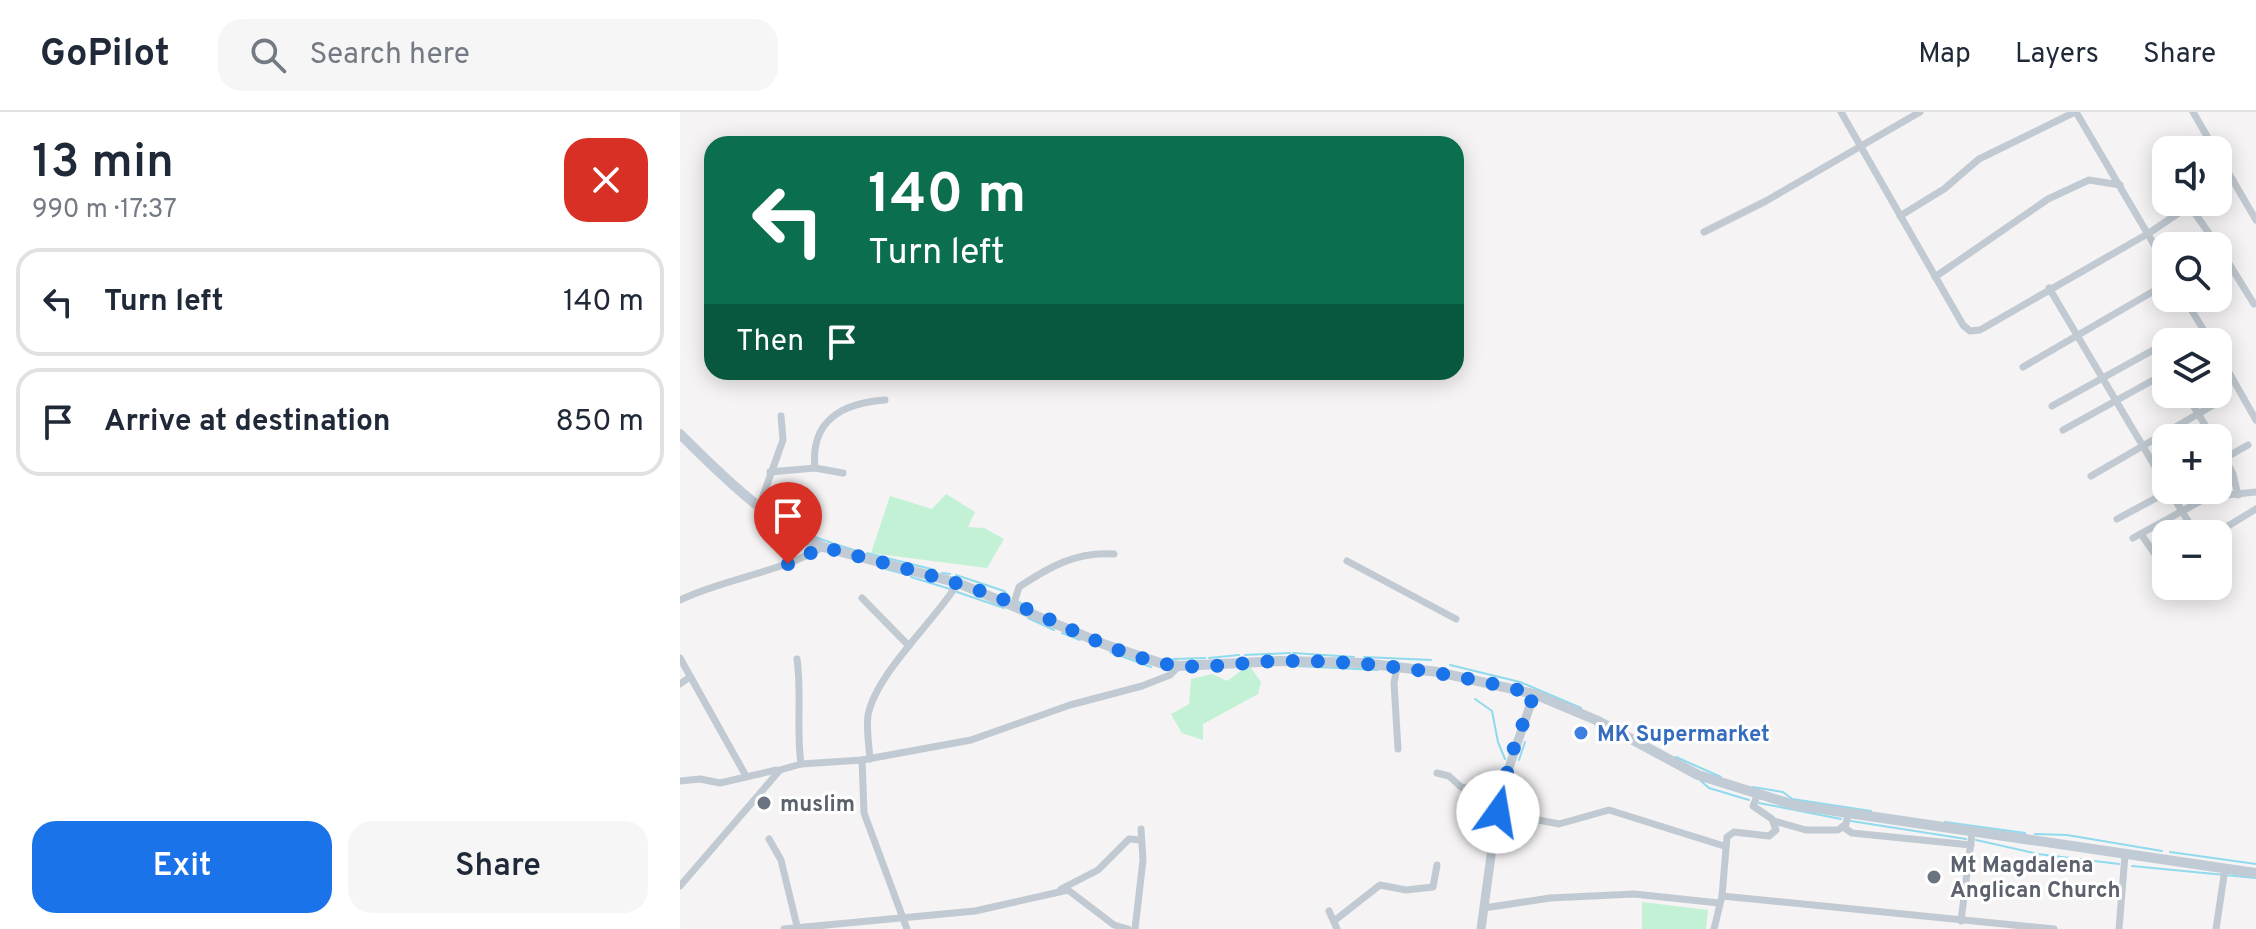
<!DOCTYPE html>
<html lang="en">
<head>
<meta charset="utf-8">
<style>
  :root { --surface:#fff; --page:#f6f6f7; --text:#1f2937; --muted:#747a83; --line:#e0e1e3; --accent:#1a73e8 }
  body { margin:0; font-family:Overpass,sans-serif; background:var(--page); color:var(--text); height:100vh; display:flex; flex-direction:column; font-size:30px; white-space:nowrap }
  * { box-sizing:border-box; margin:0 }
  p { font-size:26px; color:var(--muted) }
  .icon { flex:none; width:44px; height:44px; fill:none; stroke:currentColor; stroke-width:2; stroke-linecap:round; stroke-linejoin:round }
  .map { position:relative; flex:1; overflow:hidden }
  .sheet { display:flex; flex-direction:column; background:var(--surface); width:680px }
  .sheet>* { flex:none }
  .banner { position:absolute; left:24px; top:24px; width:760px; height:244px; border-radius:24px; box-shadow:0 4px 20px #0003; background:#0b6e4f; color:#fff; overflow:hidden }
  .fabs { position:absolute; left:1472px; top:24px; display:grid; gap:16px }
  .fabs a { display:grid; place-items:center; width:80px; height:80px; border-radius:16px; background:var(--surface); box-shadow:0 4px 20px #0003; font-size:40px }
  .pin { position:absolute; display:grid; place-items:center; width:68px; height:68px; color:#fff; margin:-82px -34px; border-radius:50% 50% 50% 0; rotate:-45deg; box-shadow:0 0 8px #0007 }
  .pin .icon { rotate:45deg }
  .me { position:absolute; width:88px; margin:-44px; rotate:13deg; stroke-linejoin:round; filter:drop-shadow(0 0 6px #0008) }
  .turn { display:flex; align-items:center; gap:28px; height:168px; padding:0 32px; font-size:36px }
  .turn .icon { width:104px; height:104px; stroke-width:2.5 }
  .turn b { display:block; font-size:56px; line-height:68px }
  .then { display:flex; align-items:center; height:76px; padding:0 32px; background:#0003; gap:16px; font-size:30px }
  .round { display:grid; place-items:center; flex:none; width:84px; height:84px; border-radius:24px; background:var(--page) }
  .overview { display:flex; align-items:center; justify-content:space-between; height:136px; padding:0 32px }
  h1 { font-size:48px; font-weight:600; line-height:60px }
  .primary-button { display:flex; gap:16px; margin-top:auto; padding:16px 32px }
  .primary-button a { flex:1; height:92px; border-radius:24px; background:var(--accent); color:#fff; font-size:32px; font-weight:600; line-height:92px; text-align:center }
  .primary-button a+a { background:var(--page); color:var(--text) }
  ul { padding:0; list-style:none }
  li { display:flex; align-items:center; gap:24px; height:108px; margin:0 16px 12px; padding:0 16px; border:4px solid var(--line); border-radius:24px }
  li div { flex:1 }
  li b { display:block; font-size:30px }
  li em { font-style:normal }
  header { display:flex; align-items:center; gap:48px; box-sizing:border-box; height:112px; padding:0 40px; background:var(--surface); border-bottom:2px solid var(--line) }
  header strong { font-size:38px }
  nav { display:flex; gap:44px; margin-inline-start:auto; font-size:28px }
  .search { width:560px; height:72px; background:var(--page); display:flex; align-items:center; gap:20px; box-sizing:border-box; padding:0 28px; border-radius:24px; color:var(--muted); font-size:30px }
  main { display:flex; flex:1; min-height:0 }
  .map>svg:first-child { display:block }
</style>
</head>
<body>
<header>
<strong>GoPilot</strong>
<div class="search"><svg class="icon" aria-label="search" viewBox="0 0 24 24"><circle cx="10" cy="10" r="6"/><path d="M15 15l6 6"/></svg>Search here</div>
<nav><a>Map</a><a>Layers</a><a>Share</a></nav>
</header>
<main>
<section class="sheet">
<div class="overview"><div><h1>13 min</h1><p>990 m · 17:37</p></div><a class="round" style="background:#d93025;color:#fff"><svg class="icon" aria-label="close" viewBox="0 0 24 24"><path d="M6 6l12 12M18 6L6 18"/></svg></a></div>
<ul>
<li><svg class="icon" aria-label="left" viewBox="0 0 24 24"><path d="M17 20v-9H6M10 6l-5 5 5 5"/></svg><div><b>Turn left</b></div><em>140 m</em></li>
<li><svg class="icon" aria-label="arrive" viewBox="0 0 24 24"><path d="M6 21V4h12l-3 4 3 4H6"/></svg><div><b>Arrive at destination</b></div><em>850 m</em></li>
</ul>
<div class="primary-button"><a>Exit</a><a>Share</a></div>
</section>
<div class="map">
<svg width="1576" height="817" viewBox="0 0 1576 817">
  <rect width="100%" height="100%" fill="#f5f3f3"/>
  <!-- green -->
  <g fill="#c3f1d5">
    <polygon points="266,382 295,400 288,415 304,416 324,427 307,456 191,441 210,384 252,397"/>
    <polygon points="569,553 581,570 578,582 523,612 523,628 502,621 491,602 509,592 511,567 532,562 547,569"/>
    <polygon points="962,790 1028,798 1026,817 962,817"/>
  </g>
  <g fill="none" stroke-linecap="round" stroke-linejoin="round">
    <!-- stream -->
    <g stroke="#90daee" stroke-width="2">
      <polyline points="81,403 128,434"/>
      <polyline points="135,425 152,431"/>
      <polyline points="158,433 180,440"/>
      <polyline points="187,441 255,458"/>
      <polyline points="206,457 224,462"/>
      <polyline points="262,461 270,462"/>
      <polyline points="276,463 324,479 330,486"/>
      <polyline points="231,465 270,477"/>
      <polyline points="277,480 324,496"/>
      <polyline points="336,489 349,495"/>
      <polyline points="348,506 374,518"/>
      <polyline points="382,521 400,528"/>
      <polyline points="430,540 471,555"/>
      <polyline points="613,541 674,545"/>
      <polyline points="565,543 610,541"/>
      <polyline points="684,545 751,548"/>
      <polyline points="529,546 559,543"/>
      <polyline points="493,547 525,546"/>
      <polyline points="770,553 840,570 901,596"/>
      <polyline points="616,554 698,558"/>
      <polyline points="795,587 812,599 818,630 825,647"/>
      <polyline points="996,645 1041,665"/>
      <polyline points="839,648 845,630"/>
      <polyline points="1021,669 1029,676 1069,688"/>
      <polyline points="1073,675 1103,680 1112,687 1191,699"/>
      <polyline points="1079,691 1161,707"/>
      <polyline points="1171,709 1286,727"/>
      <polyline points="1265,710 1345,721"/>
      <polyline points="1355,722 1387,723 1482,739"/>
      <polyline points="1296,728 1358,742 1439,752"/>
      <polyline points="1490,740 1576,752"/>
      <polyline points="1452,754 1576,766"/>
    </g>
    <!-- minor -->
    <g stroke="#c1cad2" stroke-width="7">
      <polyline points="1161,0 1283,213 1290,219 1300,218 1469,121 1515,90"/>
      <polyline points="1396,0 1486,153"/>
      <polyline points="1513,0 1535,38"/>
      <polyline points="1538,43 1576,108"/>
      <polyline points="1538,77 1553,68"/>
      <polyline points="1509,93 1538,134"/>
      <polyline points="1220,104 1264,77 1299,47 1395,0"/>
      <polyline points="1024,120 1086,89 1240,0"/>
      <polyline points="1538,134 1574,192"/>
      <polyline points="1255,165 1368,87 1409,68 1440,73"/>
      <polyline points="1369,176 1486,373"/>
      <polyline points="1504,186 1531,230"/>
      <polyline points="1488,230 1525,221"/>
      <polyline points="1479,235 1486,248"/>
      <polyline points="1538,241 1576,308"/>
      <polyline points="1343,255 1486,172"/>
      <polyline points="1506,282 1533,326"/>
      <polyline points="1372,294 1486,231"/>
      <polyline points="1383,318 1486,261"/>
      <polyline points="1538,334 1553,362 1558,383"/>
      <polyline points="1538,350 1568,333"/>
      <path d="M 135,356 C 130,308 163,291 205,288"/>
      <polyline points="90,360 135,356 163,361"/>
      <polyline points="1411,364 1542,288"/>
      <polyline points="1489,378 1516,422"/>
      <polyline points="79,395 103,328 101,304"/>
      <polyline points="1437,407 1491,378"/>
      <polyline points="1461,422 1477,445 1486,449"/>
      <polyline points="1535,422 1576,397"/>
      <polyline points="1453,426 1528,385 1576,380"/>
      <polyline points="667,449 776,507"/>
      <polyline points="182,486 229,534"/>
      <path d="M 0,488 C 46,466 99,461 143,435"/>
      <path d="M 334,491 L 339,475 C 369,455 397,439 434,442"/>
      <polyline points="0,546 66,664"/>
      <path d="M 117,547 C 122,582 116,617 121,652"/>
      <polyline points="717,555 714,571 718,637"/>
      <polyline points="0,572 10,565"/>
      <path d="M 190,647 C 189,633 186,617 188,603 C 197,560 254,510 278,471"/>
      <polyline points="182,648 184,701 227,817"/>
      <polyline points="757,661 769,664 781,675 819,685"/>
      <polyline points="0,669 20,667 40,671 96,658"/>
      <polyline points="818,700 879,712 929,698 1044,734"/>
      <polyline points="1094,709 1126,718 1158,718 1166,712 1168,703"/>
      <polyline points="1163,715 1172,721 1291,733"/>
      <polyline points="89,727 101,748 117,814"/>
      <polyline points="0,774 100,658 121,652 182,648 291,628 390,593 462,574 490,563 499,554"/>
      <polyline points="381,777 418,758 449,727 460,728"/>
      <polyline points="1042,784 1374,817"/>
      <polyline points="804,796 870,786 954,782 1039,791"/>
      <polyline points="649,799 657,817"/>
      <polyline points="654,809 700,773 726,778 753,775 757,753"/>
      <polyline points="1281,809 1292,721"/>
      <polyline points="104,817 295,799 388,778 434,813 448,817"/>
      <polyline points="455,817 463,748 461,717"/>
      <polyline points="1034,817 1042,784 1047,725 1054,720 1089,724 1096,718 1092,707 1073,694 1077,684"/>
      <polyline points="1439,817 1445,743"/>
      <polyline points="1536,817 1545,757"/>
    </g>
    <!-- tertiary -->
    <polyline stroke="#c1cad2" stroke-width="9" points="801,817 819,685 854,582"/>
    <!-- secondary -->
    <path stroke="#c1cbd6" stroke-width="10" d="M 0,322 C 43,365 88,409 143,435 L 278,471 L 426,533 L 480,551 L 499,554 L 600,549 L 683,551 L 758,560 L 854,582 L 916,608 L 1018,663 L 1114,693 L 1576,761"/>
  </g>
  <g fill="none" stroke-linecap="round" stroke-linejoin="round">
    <!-- route -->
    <path stroke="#1a73e8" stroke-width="14" stroke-dasharray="0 25.2" d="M 108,452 L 143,435 C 207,452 273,467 335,492 C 383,512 430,540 481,551 C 520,560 563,549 602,549 C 688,548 771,560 854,582 L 831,644 L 818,700"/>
  </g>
  <!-- markers -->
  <circle fill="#3f7fe0" stroke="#fff" stroke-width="3" cx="901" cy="621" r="8"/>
  <g fill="#6b7280" stroke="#fff" stroke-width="3">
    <circle cx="84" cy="691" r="8"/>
    <circle cx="1254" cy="765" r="8"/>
  </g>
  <g text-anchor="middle" stroke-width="6" stroke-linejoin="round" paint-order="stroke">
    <!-- shop labels -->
    <g font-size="22" font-weight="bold" fill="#366cbe" stroke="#fff" text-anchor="start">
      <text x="917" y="629">MK Supermarket</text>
    </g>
    <!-- worship labels -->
    <g font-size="22" font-weight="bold" fill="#5b616d" stroke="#fff" text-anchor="start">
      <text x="100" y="699">muslim</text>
      <text x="1270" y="760">Mt Magdalena<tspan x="1270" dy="25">Anglican Church</tspan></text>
    </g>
  </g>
</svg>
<div class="fabs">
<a><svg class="icon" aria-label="sound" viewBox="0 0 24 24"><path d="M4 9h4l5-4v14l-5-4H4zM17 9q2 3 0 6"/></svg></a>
<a><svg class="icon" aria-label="search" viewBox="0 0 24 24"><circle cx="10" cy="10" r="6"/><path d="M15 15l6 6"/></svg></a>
<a><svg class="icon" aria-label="layers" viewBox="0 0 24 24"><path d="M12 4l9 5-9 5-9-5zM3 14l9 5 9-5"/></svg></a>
<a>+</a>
<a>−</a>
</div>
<div class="pin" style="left:108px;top:452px;background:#d93025"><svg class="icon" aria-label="arrive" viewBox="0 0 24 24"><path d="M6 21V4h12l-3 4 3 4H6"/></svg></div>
<svg class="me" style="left:818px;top:700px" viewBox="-20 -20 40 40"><circle r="19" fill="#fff"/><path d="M0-13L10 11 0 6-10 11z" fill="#1a73e8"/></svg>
<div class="banner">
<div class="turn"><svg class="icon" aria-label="left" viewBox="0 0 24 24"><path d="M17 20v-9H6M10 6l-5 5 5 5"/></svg><div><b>140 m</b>Turn left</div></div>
<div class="then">Then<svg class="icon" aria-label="arrive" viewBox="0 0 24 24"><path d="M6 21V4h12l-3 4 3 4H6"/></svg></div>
</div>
</div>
</main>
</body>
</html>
